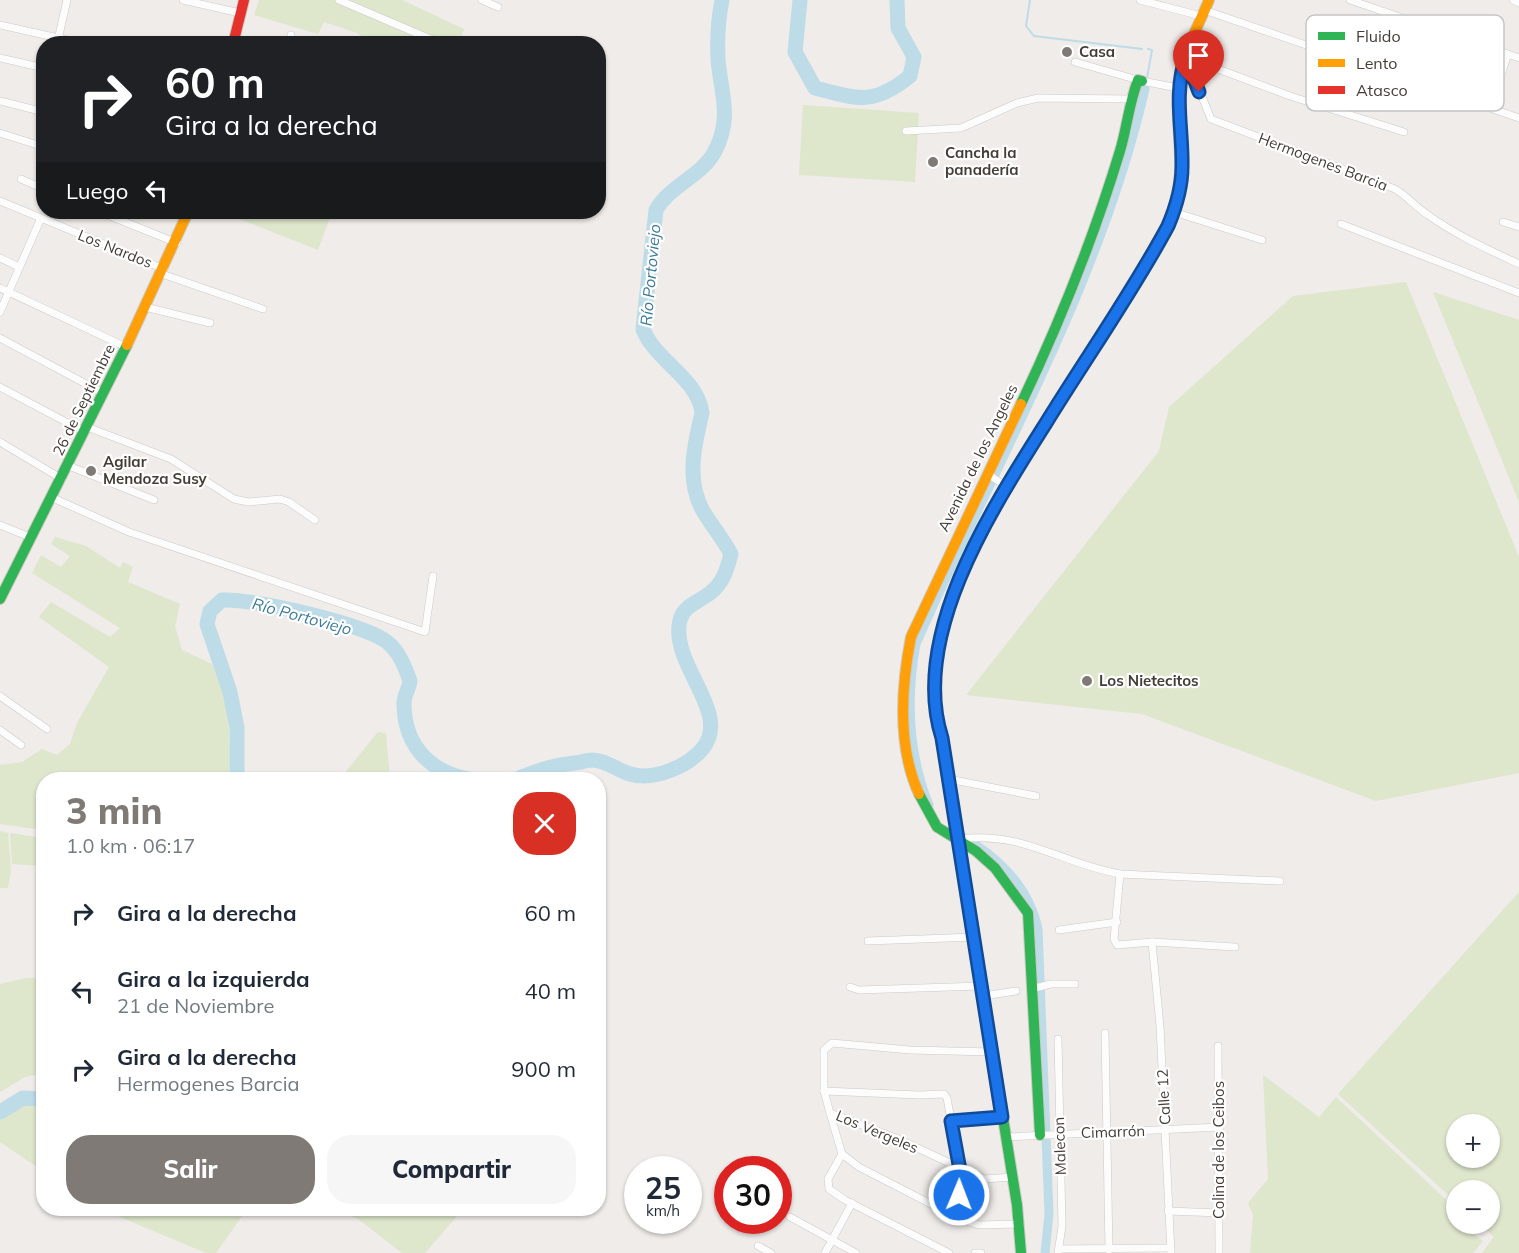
<!DOCTYPE html>
<html lang="es">
<head>
<meta charset="utf-8">
<style>
  :root { --surface:#fff; --page:#f6f6f7; --text:#1f2937; --muted:#747a83; --accent:#7f7a75 }
  body { margin:0; font-family:Mulish,sans-serif; background:var(--page); color:var(--text); height:100vh; display:flex; flex-direction:column; font-size:22px; white-space:nowrap }
  * { box-sizing:border-box; margin:0 }
  p { font-size:20px; color:var(--muted) }
  .icon { flex:none; width:33px; height:33px; fill:none; stroke:currentColor; stroke-width:2; stroke-linecap:round; stroke-linejoin:round }
  .map { position:relative; flex:1; overflow:hidden }
  .details { position:absolute; left:36px; top:772px; width:570px; height:444px; display:flex; flex-direction:column; background:var(--surface); border-radius:24px; box-shadow:0 2px 4px #0004 }
  .details>* { flex:none }
  .hud { position:absolute; left:36px; top:36px; width:570px; height:183px; border-radius:24px; box-shadow:0 2px 4px #0004; background:#202124; color:#fff; overflow:hidden }
  .fabs { position:absolute; left:1446px; top:1114px; display:grid; gap:12px }
  .fabs a { display:grid; place-items:center; width:54px; height:54px; border-radius:50%; background:var(--surface); box-shadow:0 2px 4px #0004; font-size:30px }
  .speed { position:absolute; left:624px; top:1156px; display:flex; gap:12px; font-size:30px; font-weight:700; text-align:center }
  .speed>* { display:grid; place-content:center; width:78px; height:78px; border-radius:50%; background:var(--surface); box-shadow:0 2px 4px #0004; line-height:1 }
  .speed small { font-size:15px; font-weight:400 }
  .speed .limit { border:9px solid #d22; background:#fff; color:#111 }
  .pin { position:absolute; display:grid; place-items:center; width:51px; height:51px; color:#fff; margin:-62px -26px; border-radius:50% 50% 50% 0; rotate:-45deg; box-shadow:0 0 6px #0007 }
  .pin .icon { rotate:45deg }
  .me { position:absolute; width:66px; margin:-33px; rotate:1deg; stroke-linejoin:round; filter:drop-shadow(0 0 4px #0008) }
  .turn { display:flex; align-items:center; gap:21px; height:126px; padding:0 30px; font-size:27px }
  .turn .icon { width:78px; height:78px; stroke-width:2.5 }
  .turn b { display:block; font-size:42px; line-height:51px }
  .then { display:flex; align-items:center; height:57px; padding:0 30px; background:#0003; gap:12px; font-size:22px }
  .round { display:grid; place-items:center; flex:none; width:63px; height:63px; border-radius:24px; background:var(--page) }
  .summary { display:flex; align-items:center; justify-content:space-between; height:102px; padding:0 30px }
  h1 { font-size:36px; font-weight:800; line-height:45px; color:var(--accent) }
  .action { display:flex; gap:12px; margin-top:auto; padding:12px 30px }
  .action a { flex:1; height:69px; border-radius:24px; background:var(--accent); color:#fff; font-size:24px; font-weight:800; line-height:69px; text-align:center }
  .action a+a { background:var(--page); color:var(--text) }
  ul { padding:0; list-style:none }
  li { display:flex; align-items:center; gap:18px; height:78px; padding:0 30px }
  li div { flex:1 }
  li b { display:block; font-size:22px }
  li em { font-style:normal }
  .map>svg:first-child { display:block }
</style>
</head>
<body>
<div class="map">
<svg width="1519" height="1253" viewBox="0 0 1519 1253">
  <rect width="100%" height="100%" fill="#efece9"/>
  <!-- green -->
  <g fill="#dee6cc" fill-rule="evenodd">
    <polygon points="259,0 402,0 464,29 459,43 372,43 357,33 324,22 318,34 254,15"/>
    <polygon points="803,105 919,113 915,182 799,175"/>
    <polygon points="222,212 332,212 318,250"/>
    <polygon points="1406,282 1519,557 1519,773 1376,801 1142,714 966,695 1159,451 1169,407 1293,296"/>
    <polygon points="1433,292 1519,320 1519,502"/>
    <path d="M 55,537 L 86,546 L 120,568 L 123,562 L 133,567 L 128,582 L 180,604 L 175,626 L 182,650 L 212,664 C 231,707 230,733 229,780 L 44,780 L 43,830 L 0,824 L 0,765 L 22,762 L 42,749 L 57,755 L 70,744 L 77,723 L 109,667 L 39,617 L 51,602 L 110,637 L 120,628 L 32,573 L 41,555 L 61,567 L 70,556 L 51,544 Z"/>
    <polygon points="378,732 386,733 390,780 339,780"/>
    <polygon points="0,831 8,833 11,870 8,888 0,888"/>
    <polygon points="10,833 43,838 43,866 12,864"/>
    <path d="M 1519,892 L 1519,1253 L 1482,1253 L 1494,1237 L 1480,1224 L 1490,1224 L 1490,1191 L 1456,1191 L 1456,1202 L 1338,1094 ZM 1456,1125 L 1490,1125 L 1490,1158 L 1456,1158 Z"/>
    <polygon points="26,978 43,978 43,1073 25,1077 0,1092 0,984"/>
    <polygon points="1263,1075 1319,1117 1336,1097 1456,1209 1456,1224 1472,1224 1475,1227 1471,1232 1483,1241 1473,1253 1250,1253 1253,1215 1248,1203 1268,1179"/>
    <polygon points="23,1098 43,1099 43,1171 0,1142 0,1112"/>
    <polygon points="101,1209 247,1209 216,1253 206,1253"/>
    <polygon points="336,1209 463,1209 425,1253 402,1253 358,1219"/>
  </g>
  <g fill="none" stroke-linecap="round" stroke-linejoin="round">
    <!-- stream -->
    <g stroke="#bedbe8" stroke-width="2">
      <polyline points="1030,0 1026,26 1034,36 1142,49"/>
      <polyline points="1147,78 1152,50 1148,49"/>
    </g>
    <!-- canal -->
    <g stroke="#bedbe8" stroke-width="9">
      <path d="M 929,805 C 908,753 906,698 916,644 C 996,461 1100,285 1145,89"/>
      <path d="M 961,836 C 998,856 1029,887 1038,929 L 1049,1214 L 1045,1253"/>
    </g>
    <!-- river -->
    <g stroke="#bedbe8" stroke-width="15">
      <path d="M 800,0 L 795,52 L 815,88 C 858,99 873,106 910,76 L 914,57 L 898,28 L 897,0"/>
      <path d="M 237,780 L 237,728 L 230,692 L 207,624 L 210,611 L 222,600 C 251,598 365,624 387,642 C 399,651 405,667 410,681 C 409,689 404,695 404,703 C 404,748 433,775 475,780"/>
      <path d="M 514,780 C 537,771 549,766 574,763 C 580,763 586,760 592,760 C 606,760 617,770 630,774 C 653,781 688,767 703,748 C 732,712 669,664 680,620 C 684,605 699,602 710,593 C 723,583 727,570 731,554 C 723,539 712,526 703,511 C 686,480 694,446 702,413 C 698,378 655,361 643,329 L 656,210 C 669,186 700,177 714,153 C 733,117 721,95 718,59 C 717,39 718,20 722,0"/>
      <polyline points="0,1112 23,1098 44,1099"/>
    </g>
    <defs>
      <g id="street">
        <polyline points="183,0 240,13"/>
        <polyline points="339,0 442,44"/>
        <polyline points="482,0 498,7"/>
        <polyline points="1140,0 1201,16"/>
        <polyline points="1350,0 1519,58"/>
        <polyline points="1513,0 1519,3"/>
        <polyline points="1204,10 1519,118"/>
        <polyline points="0,25 85,44"/>
        <polyline points="57,44 67,0"/>
        <polyline points="290,44 291,35"/>
        <path d="M 1186,57 L 1211,119 L 1395,189 C 1407,196 1416,207 1428,215 C 1456,235 1487,249 1519,264"/>
        <polyline points="1186,57 1290,96 1404,132"/>
        <polyline points="0,58 44,68"/>
        <polyline points="1075,62 1138,80"/>
        <polyline points="1142,81 1178,88"/>
        <polyline points="0,101 44,112"/>
        <polyline points="1490,108 1508,54"/>
        <polyline points="906,131 961,128 1017,103 1038,98 1131,99"/>
        <polyline points="0,133 44,147"/>
        <polyline points="21,179 44,189"/>
        <polyline points="0,201 164,269"/>
        <polyline points="100,212 177,243"/>
        <polyline points="1174,212 1262,240"/>
        <polyline points="1503,222 1519,227"/>
        <polyline points="1341,224 1519,293"/>
        <polyline points="0,258 19,267"/>
        <polyline points="162,274 263,309"/>
        <polyline points="0,288 126,347"/>
        <polyline points="145,307 210,323"/>
        <polyline points="0,312 41,218"/>
        <polyline points="0,338 103,393"/>
        <polyline points="0,387 85,432"/>
        <polyline points="87,427 171,459 234,499 248,502 280,499 289,502 315,520"/>
        <polyline points="0,442 62,479"/>
        <polyline points="69,466 154,500"/>
        <polyline points="991,476 1005,486"/>
        <polyline points="53,498 129,532 425,632 433,576"/>
        <polyline points="0,525 32,538"/>
        <polyline points="0,696 47,729"/>
        <polyline points="0,730 21,745"/>
        <polyline points="948,779 1036,796"/>
        <path d="M 958,839 C 1025,831 1059,863 1120,874 L 1280,881"/>
        <polyline points="1120,874 1114,939 1117,945 1152,942 1235,947"/>
        <polyline points="1059,930 1117,922"/>
        <polyline points="868,941 974,937"/>
        <polyline points="1152,942 1160,1026 1171,1253"/>
        <polyline points="850,987 859,990 981,986"/>
        <polyline points="1031,989 1051,984 1075,984"/>
        <polyline points="983,996 1016,991"/>
        <polyline points="1105,1033 1109,1250"/>
        <polyline points="1058,1039 1062,1226 1058,1253"/>
        <polyline points="1218,1046 1219,1253"/>
        <polyline points="992,1052 910,1050 832,1043 824,1050 824,1091 830,1113 896,1138 984,1179 1013,1177"/>
        <polyline points="824,1091 919,1095 944,1094 947,1098 960,1170 962,1220"/>
        <polyline points="830,1113 842,1154 828,1179 829,1189 845,1200 949,1253"/>
        <polyline points="951,1121 1002,1117"/>
        <polyline points="1006,1137 1220,1127"/>
        <polyline points="842,1154 859,1167 962,1220 979,1225 1020,1224"/>
        <polyline points="1168,1211 1220,1213"/>
        <polyline points="790,1217 856,1253"/>
        <polyline points="758,1246 771,1253"/>
        <polyline points="1059,1249 1170,1248"/>
        <polyline points="825,1253 852,1203"/>
        <polyline points="975,1253 981,1253"/>
      </g>
      <g id="fast">
        <path d="M 1021,404 C 1059,324 1094,237 1120,151 C 1127,128 1129,103 1138,80 L 1142,81"/>
        <polyline points="974,547 1003,493 1139,276 1172,215"/>
        <polyline points="0,599 127,345"/>
        <polyline points="919,794 937,827 976,851 995,868 1028,913 1040,1135"/>
        <polyline points="957,831 1017,1205 1021,1253"/>
      </g>
      <g id="slow">
        <path d="M 1172,215 C 1188,168 1175,134 1178,87 C 1180,58 1198,27 1209,0"/>
        <polyline points="127,345 188,212"/>
        <path d="M 919,794 C 897,746 901,688 911,637 L 1021,404"/>
      </g>
      <g id="jam">
        <polyline points="233,44 244,0"/>
        <polyline points="957,831 935,698 937,657 946,615 974,547"/>
      </g>
    </defs>
    <!-- street casing -->
    <use href="#street" stroke="#cccac7" stroke-width="8"/>
    <!-- fast casing -->
    <use href="#fast" stroke="#cdc8c1" stroke-width="12"/>
    <!-- slow casing -->
    <use href="#slow" stroke="#cdc8c1" stroke-width="12"/>
    <!-- jam casing -->
    <use href="#jam" stroke="#cdc8c1" stroke-width="12"/>
    <!-- street -->
    <use href="#street" stroke="#fdfcfc" stroke-width="7"/>
    <!-- fast -->
    <use href="#fast" stroke="#30b455" stroke-width="10"/>
    <!-- slow -->
    <use href="#slow" stroke="#ff9f0a" stroke-width="10"/>
    <!-- jam -->
    <use href="#jam" stroke="#e5322d" stroke-width="10"/>
  </g>
  <g fill="none" stroke-linecap="round" stroke-linejoin="round">
    <defs>
      <path id="route" d="M 959,1195 L 960,1170 L 951,1121 L 1002,1117 L 942,738 C 909,635 993,507 1046,423 C 1086,358 1132,293 1168,226 C 1176,207 1182,188 1182,167 C 1183,129 1173,94 1186,57 L 1199,92"/>
    </defs>
    <!-- route casing -->
    <use href="#route" stroke="#114b97" stroke-width="15"/>
    <!-- route -->
    <use href="#route" stroke="#1a73e8" stroke-width="10"/>
  </g>
  <!-- markers -->
  <g fill="#7f7a75" stroke="#fff" stroke-width="2">
    <circle cx="1067" cy="52" r="6"/>
    <circle cx="933" cy="162" r="6"/>
    <circle cx="91" cy="471" r="6"/>
    <circle cx="1087" cy="681" r="6"/>
  </g>
  <g text-anchor="middle" stroke-width="4.5" stroke-linejoin="round" paint-order="stroke">
    <!-- poi labels -->
    <g font-size="15" font-weight="bold" fill="#433d36" stroke="#fff" text-anchor="start">
      <text x="1079" y="57">Casa</text>
      <text x="945" y="158">Cancha la<tspan x="945" dy="17">panadería</tspan></text>
      <text x="103" y="467">Agilar<tspan x="103" dy="17">Mendoza Susy</tspan></text>
      <text x="1099" y="686">Los Nietecitos</text>
    </g>
    <!-- street labels -->
    <g font-size="15" fill="#433d36" stroke="#fff">
      <text transform="translate(1323 162) rotate(21)" y="5">Hermogenes Barcia</text>
      <text transform="translate(115 249) rotate(22)" y="5">Los Nardos</text>
      <text transform="translate(84 400) rotate(-64)" y="5">26 de Septiembre</text>
      <text transform="translate(978 458) rotate(-64)" y="5">Avenida de los Angeles</text>
      <text transform="translate(1164 1097) rotate(-93)" y="5">Calle 12</text>
      <text transform="translate(877 1132) rotate(23)" y="5">Los Vergeles</text>
      <text transform="translate(1113 1132) rotate(-2)" y="5">Cimarrón</text>
      <text transform="translate(1060 1146) rotate(-92)" y="5">Malecon</text>
      <text transform="translate(1219 1150) rotate(-90)" y="5">Colina de los Ceibos</text>
    </g>
    <!-- water labels -->
    <g font-size="16" font-style="italic" fill="#3a7b9c" stroke="#fff">
      <text transform="translate(650 275) rotate(-85)" y="6">Río Portoviejo</text>
      <text transform="translate(302 616) rotate(15)" y="6">Río Portoviejo</text>
    </g>
  </g>
  <!-- legend -->
  <rect x="1306" y="15" width="198" height="96" rx="9" fill="#fff" stroke="#c7c5c3" stroke-width="1.5"/>
  <rect x="1318" y="32" width="27" height="8" fill="#30b455"/>
  <rect x="1318" y="59" width="27" height="8" fill="#ff9f0a"/>
  <rect x="1318" y="86" width="27" height="8" fill="#e5322d"/>
  <g font-size="16" fill="#433d36">
    <text x="1356" y="42">Fluido</text>
    <text x="1356" y="69">Lento</text>
    <text x="1356" y="96">Atasco</text>
  </g>
</svg>
<div class="fabs">
<a>+</a>
<a>−</a>
</div>
<div class="speed"><div>25<small>km/h</small></div><div class="limit">30</div></div>
<div class="pin" style="left:1199px;top:92px;background:#d93025"><svg class="icon" aria-label="arrive" viewBox="0 0 24 24"><path d="M6 21V4h12l-3 4 3 4H6"/></svg></div>
<svg class="me" style="left:959px;top:1195px" viewBox="-20 -20 40 40"><circle r="17" fill="#1a73e8" stroke="#fff" stroke-width="3"/><path d="M0-11L8 9 0 5-8 9z" fill="#fff"/></svg>
<div class="hud">
<div class="turn"><svg class="icon" aria-label="right" viewBox="0 0 24 24"><path d="M7 20v-9h11M14 6l5 5-5 5"/></svg><div><b>60 m</b>Gira a la derecha</div></div>
<div class="then">Luego<svg class="icon" aria-label="left" viewBox="0 0 24 24"><path d="M17 20v-9H6M10 6l-5 5 5 5"/></svg></div>
</div>
<section class="details">
<div class="summary"><div><h1>3 min</h1><p>1.0 km · 06:17</p></div><a class="round" style="background:#d93025;color:#fff"><svg class="icon" aria-label="close" viewBox="0 0 24 24"><path d="M6 6l12 12M18 6L6 18"/></svg></a></div>
<ul>
<li><svg class="icon" aria-label="right" viewBox="0 0 24 24"><path d="M7 20v-9h11M14 6l5 5-5 5"/></svg><div><b>Gira a la derecha</b></div><em>60 m</em></li>
<li><svg class="icon" aria-label="left" viewBox="0 0 24 24"><path d="M17 20v-9H6M10 6l-5 5 5 5"/></svg><div><b>Gira a la izquierda</b><p>21 de Noviembre</p></div><em>40 m</em></li>
<li><svg class="icon" aria-label="right" viewBox="0 0 24 24"><path d="M7 20v-9h11M14 6l5 5-5 5"/></svg><div><b>Gira a la derecha</b><p>Hermogenes Barcia</p></div><em>900 m</em></li>
</ul>
<div class="action"><a>Salir</a><a>Compartir</a></div>
</section>
</div>
</body>
</html>
